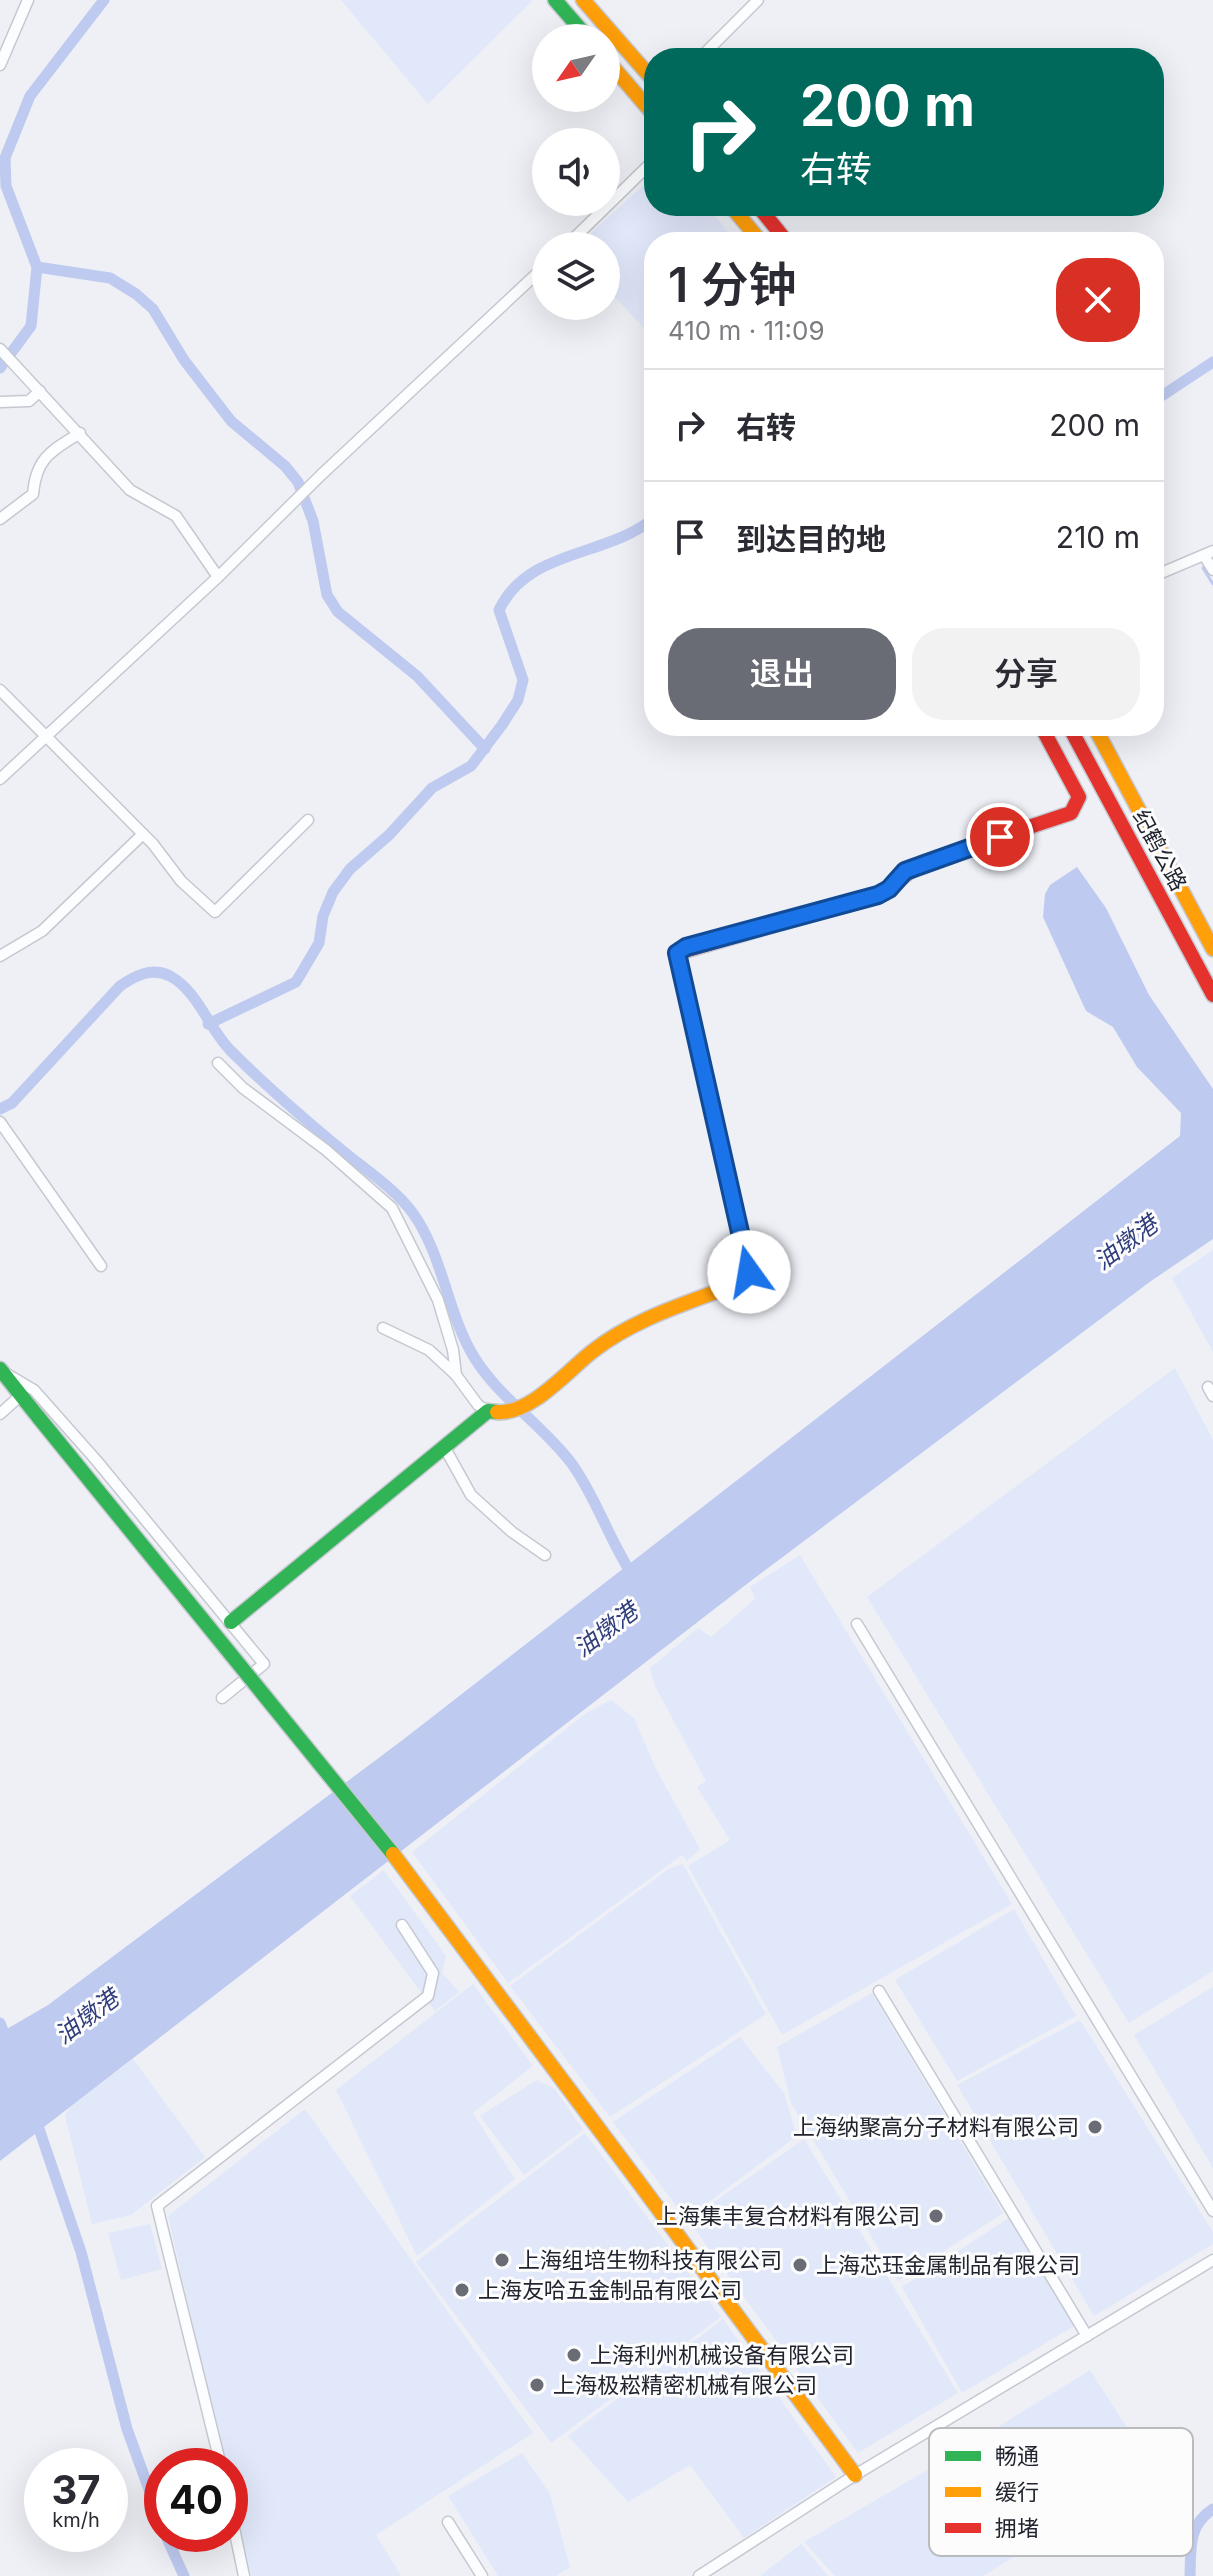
<!DOCTYPE html>
<html lang="zh">
<head>
<meta charset="utf-8">
<style>
  :root { --surface:#fff; --page:#f2f2f3; --text:#2b2b33; --muted:#7c7c81; --line:#e1e1e2; --accent:#696b75 }
  body { margin:0; font-family:Inter,"Noto Sans SC",sans-serif; background:var(--page); color:var(--text); height:100vh; display:flex; flex-direction:column; font-size:30px; white-space:nowrap }
  * { box-sizing:border-box; margin:0 }
  p { font-size:26px; color:var(--muted) }
  .icon { flex:none; width:44px; height:44px; fill:none; stroke:currentColor; stroke-width:2; stroke-linecap:round; stroke-linejoin:round }
  .map { position:relative; flex:1; overflow:hidden }
  .sheet { position:absolute; left:644px; top:232px; width:520px; height:504px; display:flex; flex-direction:column; background:var(--surface); border-radius:32px; box-shadow:0 8px 32px #0002 }
  .sheet>* { flex:none }
  .guide { position:absolute; left:644px; top:48px; width:520px; height:168px; border-radius:32px; box-shadow:0 8px 32px #0002; background:#00695c; color:#fff; overflow:hidden }
  .needle { width:52px; rotate:236deg }
  .fabs { position:absolute; left:532px; top:24px; display:grid; gap:16px }
  .fabs a { display:grid; place-items:center; width:88px; height:88px; border-radius:50%; background:var(--surface); box-shadow:0 8px 32px #0002; font-size:40px }
  .speed { position:absolute; left:24px; top:2448px; display:flex; gap:16px; font-size:40px; font-weight:700; text-align:center }
  .speed>* { display:grid; place-content:center; width:104px; height:104px; border-radius:50%; background:var(--surface); box-shadow:0 8px 32px #0002; line-height:1 }
  .speed small { font-size:20px; font-weight:400 }
  .speed .limit { border:12px solid #d22; background:#fff; color:#111 }
  .pin { position:absolute; display:grid; place-items:center; width:68px; height:68px; color:#fff; margin:-34px; border:4px solid #fff; border-radius:50%; box-shadow:0 2px 8px #0007 }
  .me { position:absolute; width:88px; margin:-44px; rotate:347deg; stroke-linejoin:round; filter:drop-shadow(0 0 6px #0008) }
  .turn { display:flex; align-items:center; gap:28px; height:168px; padding:0 24px; font-size:36px }
  .turn .icon { width:104px; height:104px; stroke-width:2.5 }
  .turn b { display:block; font-size:56px; line-height:68px }
  .round { display:grid; place-items:center; flex:none; width:84px; height:84px; border-radius:32px; background:var(--page) }
  .overview { display:flex; align-items:center; justify-content:space-between; height:136px; padding:0 24px }
  h1 { font-size:48px; font-weight:600; line-height:60px }
  .button { display:flex; gap:16px; margin-top:auto; padding:16px 24px }
  .button a { flex:1; height:92px; border-radius:32px; background:var(--accent); color:#fff; font-size:32px; font-weight:600; line-height:92px; text-align:center }
  .button a+a { background:var(--page); color:var(--text) }
  ul { padding:0; list-style:none }
  li { display:flex; align-items:center; gap:24px; height:112px; padding:0 24px; border-top:2px solid var(--line) }
  li div { flex:1 }
  li b { display:block; font-size:30px }
  li em { font-style:normal }
  .map>svg:first-child { display:block }
</style>
</head>
<body>
<div class="map">
<svg width="1213" height="2576" viewBox="0 0 1213 2576">
  <rect width="100%" height="100%" fill="#eef0f6"/>
  <!-- built -->
  <g fill="#e1e8fa">
    <polygon points="341,0 531,0 532,1 428,104"/>
    <polygon points="654,176 654,206 707,206 736,242 654,242 654,339 606,287 606,246 577,246"/>
    <polygon points="1213,1250 1213,1352 1172,1278"/>
    <polygon points="1175,1368 1213,1440 1213,1971 1129,2023 867,1597"/>
    <polygon points="800,1555 1012,1904 782,2035 688,1866 730,1840 697,1787 706,1781 655,1686 650,1668 698,1628 711,1637 755,1599 750,1587"/>
    <polygon points="611,1700 634,1718 656,1769 700,1849 687,1861 682,1855 508,1983 412,1852 586,1713"/>
    <polygon points="683,1864 766,2014 610,2117 510,1986 670,1868"/>
    <polygon points="384,1870 446,1956 442,1973 459,1992 435,2011 350,1896"/>
    <polygon points="1014,1909 1076,2016 957,2081 895,1980"/>
    <polygon points="473,1984 533,2066 473,2113 515,2179 417,2256 336,2090"/>
    <polygon points="1213,1987 1213,2168 1134,2035"/>
    <polygon points="872,1993 1003,2213 898,2281 791,2103 777,2047"/>
    <polygon points="1080,2020 1213,2232 1213,2244 1094,2316 957,2085"/>
    <polygon points="740,2037 784,2093 797,2136 686,2219 613,2122"/>
    <polygon points="133,2059 205,2157 131,2215 92,2224 65,2116 71,2106"/>
    <polygon points="537,2080 555,2089 583,2130 524,2175 480,2116"/>
    <polygon points="305,2109 533,2433 376,2535 401,2576 251,2576 230,2486 230,2466 225,2466 168,2216"/>
    <polygon points="585,2133 721,2317 551,2443 416,2262"/>
    <polygon points="804,2139 958,2393 858,2453 688,2220"/>
    <polygon points="1009,2218 1074,2326 962,2393 902,2287"/>
    <polygon points="150,2224 162,2269 121,2280 108,2233"/>
    <polygon points="723,2319 836,2477 744,2538 690,2465 628,2502 568,2436"/>
    <polygon points="1090,2370 1154,2470 1032,2546 970,2444"/>
    <polygon points="965,2448 1025,2550 983,2576 835,2576 804,2542"/>
    <polygon points="522,2453 550,2494 570,2567 556,2576 498,2576 448,2496"/>
    <polygon points="801,2544 828,2576 760,2576"/>
  </g>
  <!-- water -->
  <polygon fill="#becaef" points="1077,867 1106,908 1149,995 1213,1089 1213,1239 1151,1281 752,1580 0,2161 0,2033 48,2005 400,1742 1180,1136 1181,1113 1137,1067 1113,1027 1086,1011 1043,917 1045,894 1050,885"/>
  <g fill="none" stroke-linecap="round" stroke-linejoin="round">
    <!-- stream -->
    <polyline stroke="#becaef" stroke-width="3" points="1203,568 1213,584"/>
    <!-- canal -->
    <g stroke="#becaef" stroke-width="11">
      <polyline points="37,267 110,278 136,294 153,309 184,360 231,421 285,466 298,482 313,521 327,595 338,612 417,676 485,749"/>
      <polyline points="0,368 31,326 37,267 6,186 5,158 30,96 104,0"/>
      <polyline points="1154,401 1213,362"/>
      <path d="M 208,1024 L 296,982 L 319,943 L 323,916 L 333,892 L 350,869 L 389,835 L 432,788 L 471,766 L 502,725 L 518,700 L 523,680 L 499,610 C 529,548 606,558 654,518"/>
      <path d="M 0,1109 L 12,1103 L 120,986 C 136,975 152,967 170,976 C 198,991 209,1029 231,1051 C 267,1087 304,1119 344,1152 C 366,1170 395,1189 412,1212 C 443,1254 447,1313 474,1357 C 499,1398 543,1425 572,1464 C 597,1499 609,1540 633,1576"/>
      <polyline points="0,2023 9,2045"/>
      <polyline points="35,2117 81,2252 127,2429 162,2525"/>
      <polyline points="165,2534 184,2576"/>
      <path d="M 1190,2576 C 1191,2548 1188,2525 1213,2509"/>
    </g>
    <defs>
      <g id="street">
        <polyline points="700,58 758,0"/>
        <polyline points="0,65 28,0"/>
        <polyline points="566,246 654,160"/>
        <polyline points="0,349 130,490 176,516 218,577"/>
        <polyline points="0,402 29,401 40,391"/>
        <path d="M 0,519 L 33,494 C 36,458 51,451 80,433"/>
        <polyline points="1205,557 1213,570"/>
        <polyline points="1154,576 1213,551"/>
        <polyline points="0,690 153,844 181,881 215,912 308,820"/>
        <polyline points="0,779 218,577 321,475 546,265"/>
        <polyline points="0,956 42,931 143,834"/>
        <polyline points="218,1063 243,1088 326,1150 392,1208 438,1300 453,1350 456,1375 478,1405 488,1411"/>
        <polyline points="0,1122 101,1266"/>
        <polyline points="383,1328 429,1350 456,1375"/>
        <polyline points="7,1374 34,1390 96,1460 264,1664 222,1698"/>
        <polyline points="1208,1387 1213,1396"/>
        <polyline points="0,1414 20,1396"/>
        <polyline points="450,1444 446,1450 471,1495 512,1532 545,1555"/>
        <polyline points="857,1624 1213,2211"/>
        <polyline points="879,1991 1087,2336"/>
        <polyline points="221,2466 157,2206 428,1996 433,1973 402,1925"/>
        <polyline points="230,2509 244,2576"/>
        <polyline points="448,2522 482,2576"/>
        <polyline points="699,2576 855,2475 1213,2260"/>
      </g>
      <g id="fast">
        <polyline points="555,0 588,38"/>
        <polyline points="0,1369 39,1418"/>
        <polyline points="231,1622 488,1411 497,1412"/>
      </g>
      <g id="slow">
        <polyline points="583,0 654,81"/>
        <polyline points="606,59 654,115"/>
        <polyline points="731,206 761,242"/>
        <polyline points="1094,726 1213,949"/>
        <path d="M 497,1412 C 531,1415 568,1370 593,1351 C 637,1316 698,1300 750,1279 L 712,1108"/>
        <polyline points="637,2180 855,2475"/>
      </g>
      <g id="jam">
        <polyline points="758,206 787,242"/>
        <polyline points="1069,726 1213,995"/>
        <polyline points="712,1108 677,953 878,895 922,863 1071,813 1079,797 1041,726"/>
      </g>
    </defs>
    <!-- street casing -->
    <use href="#street" stroke="#c6c8d0" stroke-width="13"/>
    <!-- fast casing -->
    <use href="#fast" stroke="#c6c8d0" stroke-width="17"/>
    <!-- slow casing -->
    <use href="#slow" stroke="#c6c8d0" stroke-width="17"/>
    <!-- jam casing -->
    <use href="#jam" stroke="#c6c8d0" stroke-width="17"/>
    <!-- street -->
    <use href="#street" stroke="#fcfdfe" stroke-width="10"/>
    <!-- fast -->
    <use href="#fast" stroke="#30b455" stroke-width="14"/>
    <!-- slow -->
    <use href="#slow" stroke="#ff9f0a" stroke-width="14"/>
    <!-- jam -->
    <use href="#jam" stroke="#e5322d" stroke-width="14"/>
    <defs>
      <polyline id="fast-bridge" points="39,1418 393,1854"/>
      <polyline id="slow-bridge" points="393,1854 637,2180"/>
    </defs>
    <!-- fast-bridge casing -->
    <use href="#fast-bridge" stroke="#c6c8d0" stroke-width="17" stroke-linecap="butt"/>
    <!-- slow-bridge casing -->
    <use href="#slow-bridge" stroke="#c6c8d0" stroke-width="17" stroke-linecap="butt"/>
    <!-- fast-bridge -->
    <use href="#fast-bridge" stroke="#30b455" stroke-width="14"/>
    <!-- slow-bridge -->
    <use href="#slow-bridge" stroke="#ff9f0a" stroke-width="14"/>
  </g>
  <g fill="none" stroke-linecap="round" stroke-linejoin="round">
    <defs>
      <polyline id="route" points="749,1272 677,953 686,947 878,895 889,889 905,871 1000,837"/>
    </defs>
    <!-- route casing -->
    <use href="#route" stroke="#114b97" stroke-width="20"/>
    <!-- route -->
    <use href="#route" stroke="#1a73e8" stroke-width="14"/>
  </g>
  <!-- markers -->
  <g fill="#696b75" stroke="#fcfcfc" stroke-width="3">
    <circle cx="1095" cy="2127" r="8"/>
    <circle cx="936" cy="2216" r="8"/>
    <circle cx="502" cy="2260" r="8"/>
    <circle cx="800" cy="2265" r="8"/>
    <circle cx="462" cy="2290" r="8"/>
    <circle cx="574" cy="2355" r="8"/>
    <circle cx="537" cy="2385" r="8"/>
  </g>
  <g text-anchor="middle" stroke-width="6" stroke-linejoin="round" paint-order="stroke">
    <!-- street labels -->
    <g font-size="22" fill="#21242f" stroke="#fcfcfc">
      <text transform="translate(1160 850) rotate(62)" y="8">纪鹤公路</text>
    </g>
    <!-- poi labels -->
    <g font-size="22" fill="#21242f" stroke="#fcfcfc" text-anchor="start">
      <text x="1079" y="2135" text-anchor="end">上海纳聚高分子材料有限公司</text>
      <text x="920" y="2224" text-anchor="end">上海集丰复合材料有限公司</text>
      <text x="518" y="2268">上海组培生物科技有限公司</text>
      <text x="816" y="2273">上海芯珏金属制品有限公司</text>
      <text x="478" y="2298">上海友哈五金制品有限公司</text>
      <text x="590" y="2363">上海利州机械设备有限公司</text>
      <text x="553" y="2393">上海极崧精密机械有限公司</text>
    </g>
    <!-- water labels -->
    <g font-size="24" font-style="italic" fill="#313e7c" stroke="#fcfcfc">
      <text transform="translate(1126 1243) rotate(-37)" y="8">油墩港</text>
      <text transform="translate(606 1630) rotate(-37)" y="8">油墩港</text>
      <text transform="translate(87 2017) rotate(-37)" y="8">油墩港</text>
    </g>
  </g>
  <!-- legend -->
  <rect x="929" y="2428" width="264" height="128" rx="12" fill="#fcfcfc" stroke="#babbbe" stroke-width="2"/>
  <rect x="945" y="2451" width="36" height="10" fill="#30b455"/>
  <rect x="945" y="2487" width="36" height="10" fill="#ff9f0a"/>
  <rect x="945" y="2523" width="36" height="10" fill="#e5322d"/>
  <g font-size="22" fill="#21242f">
    <text x="995" y="2464">畅通</text>
    <text x="995" y="2500">缓行</text>
    <text x="995" y="2536">拥堵</text>
  </g>
</svg>
<div class="fabs">
<a><svg class="needle" viewBox="-14 -14 28 28"><path d="M0-13l5 13h-10z" fill="#e53935"/><path d="M0 13l5-13h-10z" fill="#7c7c81"/></svg></a>
<a><svg class="icon" aria-label="sound" viewBox="0 0 24 24"><path d="M4 9h4l5-4v14l-5-4H4zM17 9q2 3 0 6"/></svg></a>
<a><svg class="icon" aria-label="layers" viewBox="0 0 24 24"><path d="M12 4l9 5-9 5-9-5zM3 14l9 5 9-5"/></svg></a>
</div>
<div class="speed"><div>37<small>km/h</small></div><div class="limit">40</div></div>
<div class="pin" style="left:1000px;top:837px;background:#d93025"><svg class="icon" aria-label="arrive" viewBox="0 0 24 24"><path d="M6 21V4h12l-3 4 3 4H6"/></svg></div>
<svg class="me" style="left:749px;top:1272px" viewBox="-20 -20 40 40"><circle r="19" fill="#fff"/><path d="M0-13L10 11 0 6-10 11z" fill="#1a73e8"/></svg>
<div class="guide">
<div class="turn"><svg class="icon" aria-label="right" viewBox="0 0 24 24"><path d="M7 20v-9h11M14 6l5 5-5 5"/></svg><div><b>200 m</b>右转</div></div>
</div>
<section class="sheet">
<div class="overview"><div><h1>1 分钟</h1><p>410 m · 11:09</p></div><a class="round" style="background:#d93025;color:#fff"><svg class="icon" aria-label="close" viewBox="0 0 24 24"><path d="M6 6l12 12M18 6L6 18"/></svg></a></div>
<ul>
<li><svg class="icon" aria-label="right" viewBox="0 0 24 24"><path d="M7 20v-9h11M14 6l5 5-5 5"/></svg><div><b>右转</b></div><em>200 m</em></li>
<li><svg class="icon" aria-label="arrive" viewBox="0 0 24 24"><path d="M6 21V4h12l-3 4 3 4H6"/></svg><div><b>到达目的地</b></div><em>210 m</em></li>
</ul>
<div class="button"><a>退出</a><a>分享</a></div>
</section>
</div>
</body>
</html>
